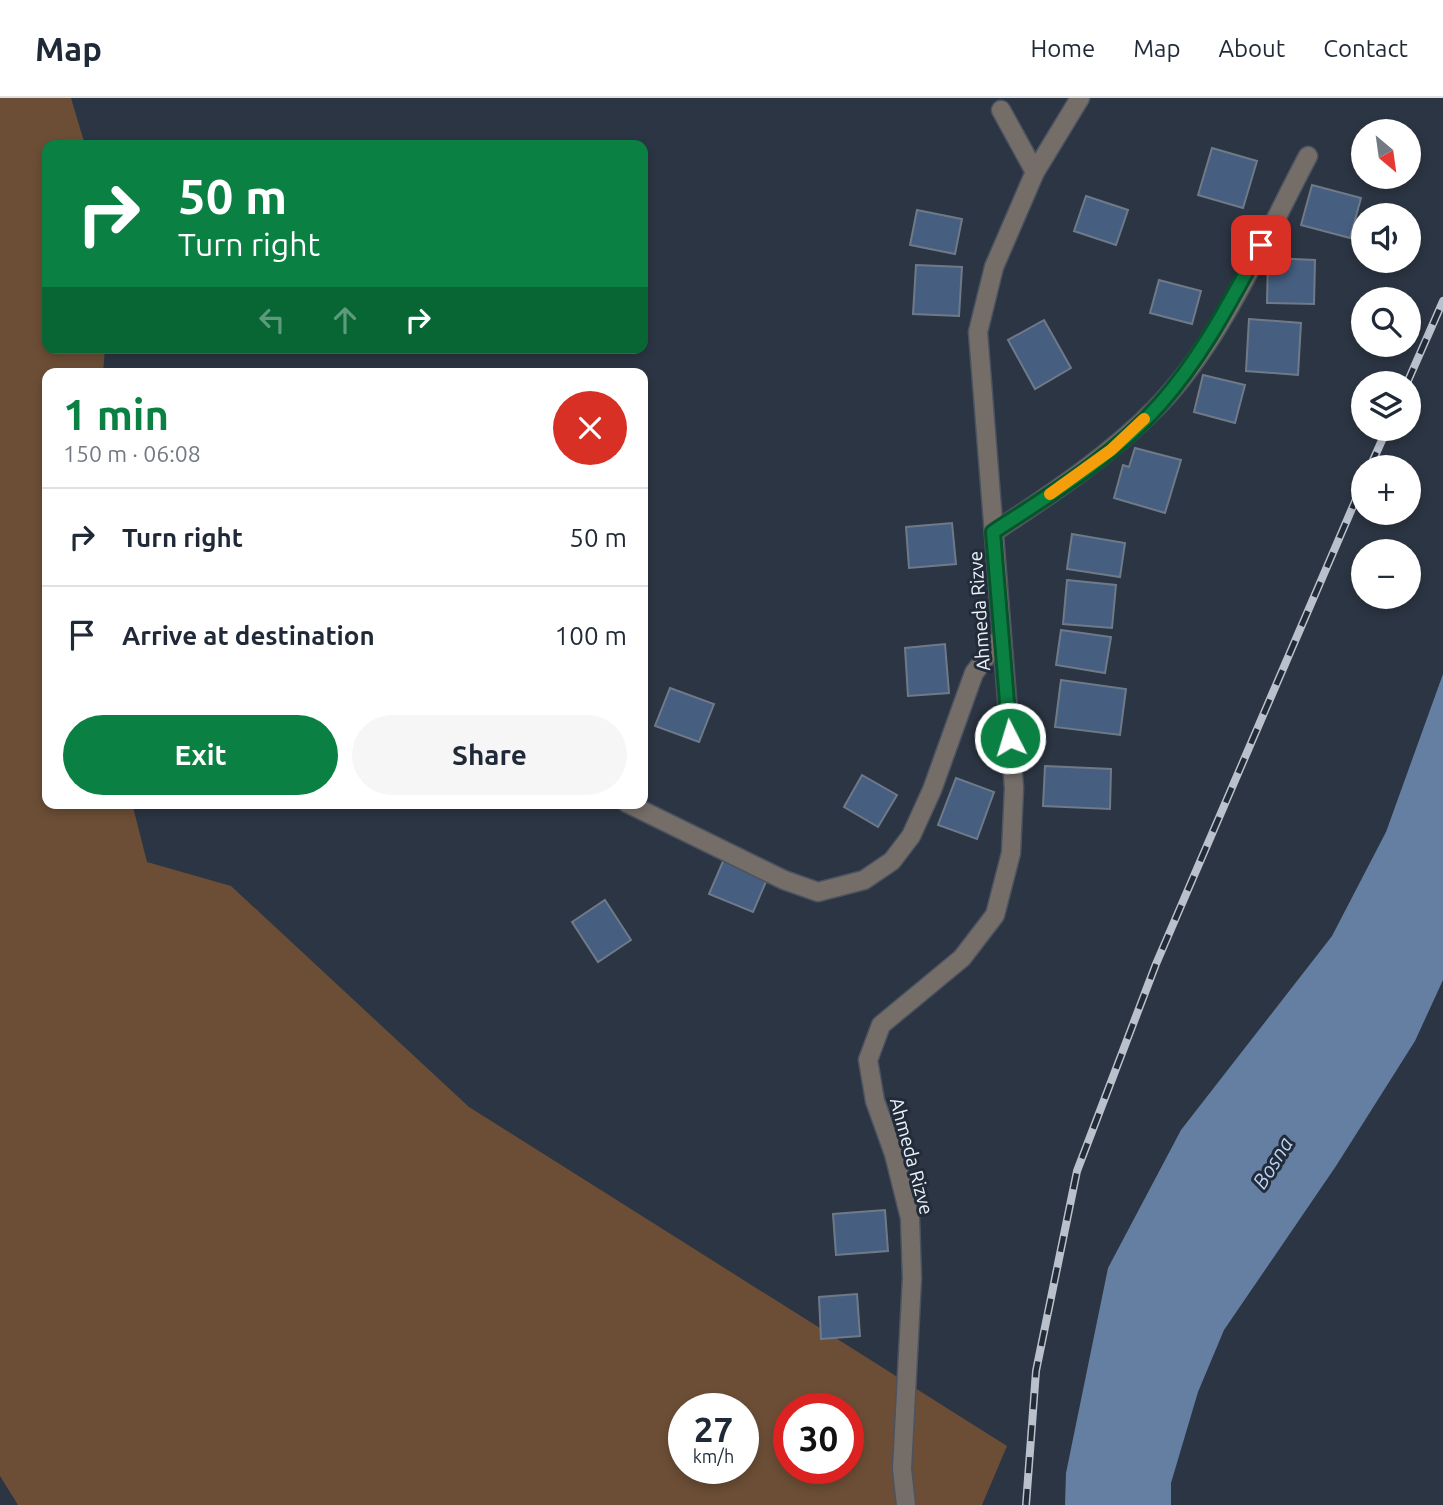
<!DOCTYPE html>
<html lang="en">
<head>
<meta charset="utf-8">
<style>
  :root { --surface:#fff; --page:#f6f6f7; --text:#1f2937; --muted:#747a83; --line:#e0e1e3; --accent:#0b8043 }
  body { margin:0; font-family:Ubuntu,sans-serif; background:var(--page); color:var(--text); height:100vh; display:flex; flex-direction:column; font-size:26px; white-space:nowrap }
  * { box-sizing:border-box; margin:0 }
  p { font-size:23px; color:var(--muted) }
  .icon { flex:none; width:38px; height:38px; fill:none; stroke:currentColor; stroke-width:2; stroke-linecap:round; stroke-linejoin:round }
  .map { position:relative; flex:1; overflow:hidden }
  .sheet { position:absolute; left:42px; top:270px; width:606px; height:441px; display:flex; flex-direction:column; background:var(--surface); border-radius:14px; box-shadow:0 4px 10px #0003 }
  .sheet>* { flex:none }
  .banner { position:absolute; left:42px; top:42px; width:606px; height:214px; border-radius:14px; box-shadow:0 4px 10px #0003; background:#0b8043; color:#fff; overflow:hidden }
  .needle { width:46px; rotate:151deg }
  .fabs { position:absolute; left:1351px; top:21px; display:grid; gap:14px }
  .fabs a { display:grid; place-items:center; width:70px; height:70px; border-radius:50%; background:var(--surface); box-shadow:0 4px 10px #0003; font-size:35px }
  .speed { position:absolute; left:668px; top:1295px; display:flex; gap:14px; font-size:35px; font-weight:700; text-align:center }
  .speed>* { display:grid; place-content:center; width:91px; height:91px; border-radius:50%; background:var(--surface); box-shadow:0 4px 10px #0003; line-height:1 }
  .speed small { font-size:18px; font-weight:400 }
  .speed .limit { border:10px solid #d22; background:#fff; color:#111 }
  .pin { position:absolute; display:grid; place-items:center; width:60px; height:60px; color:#fff; margin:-30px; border-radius:14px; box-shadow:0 4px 10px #0006 }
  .me { position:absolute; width:77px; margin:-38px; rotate:355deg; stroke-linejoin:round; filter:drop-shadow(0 0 5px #0008) }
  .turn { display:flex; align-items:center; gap:24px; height:147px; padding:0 21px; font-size:32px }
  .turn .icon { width:91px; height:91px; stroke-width:2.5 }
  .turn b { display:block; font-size:49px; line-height:60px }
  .lanes { display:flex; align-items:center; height:66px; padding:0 21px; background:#0003; justify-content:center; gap:35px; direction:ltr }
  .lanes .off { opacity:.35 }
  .round { display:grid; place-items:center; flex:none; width:74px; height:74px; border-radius:37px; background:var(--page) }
  .summary { display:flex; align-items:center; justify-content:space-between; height:119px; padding:0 21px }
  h1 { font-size:42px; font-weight:700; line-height:52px; color:var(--accent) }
  .button { display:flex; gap:14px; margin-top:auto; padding:14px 21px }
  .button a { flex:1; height:80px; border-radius:42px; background:var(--accent); color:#fff; font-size:28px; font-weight:700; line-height:80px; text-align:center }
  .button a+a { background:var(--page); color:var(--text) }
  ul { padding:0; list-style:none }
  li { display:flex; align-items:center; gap:21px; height:98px; padding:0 21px; border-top:2px solid var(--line) }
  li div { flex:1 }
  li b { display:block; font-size:26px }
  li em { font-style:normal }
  header { display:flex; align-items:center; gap:42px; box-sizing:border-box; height:98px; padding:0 35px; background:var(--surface); border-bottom:2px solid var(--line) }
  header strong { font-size:33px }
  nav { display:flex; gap:38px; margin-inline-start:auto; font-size:24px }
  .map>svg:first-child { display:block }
</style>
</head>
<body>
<header>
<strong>Map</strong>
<nav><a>Home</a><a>Map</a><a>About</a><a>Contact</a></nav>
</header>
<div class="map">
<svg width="1443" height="1407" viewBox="0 0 1443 1407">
  <rect width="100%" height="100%" fill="#2c3543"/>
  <!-- green -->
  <path fill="#6c4e36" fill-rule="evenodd" d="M 0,0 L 71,0 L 85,47 L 47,47 L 47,250 L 105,250 L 103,275 L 47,275 L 47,705 L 132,705 L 147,764 L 231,788 L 469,1009 L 1007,1348 L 982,1407 L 18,1407 L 0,1378 ZM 684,1311 L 744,1311 L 744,1370 L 684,1370 ZM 789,1311 L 849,1311 L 849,1370 L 789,1370 Z"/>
  <!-- water -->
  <polygon fill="#657fa2" points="1443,576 1443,882 1415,943 1336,1068 1224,1232 1198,1294 1171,1385 1171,1407 1065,1407 1066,1375 1108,1170 1181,1032 1332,838 1386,734"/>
  <!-- building -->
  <g fill="#465e80" stroke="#6f7a89" stroke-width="2">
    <polygon points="1212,50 1257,63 1243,110 1198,97"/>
    <polygon points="1312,87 1361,100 1350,140 1301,127"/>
    <polygon points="1086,98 1128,112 1116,147 1074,133"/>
    <polygon points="917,112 962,121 955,156 910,147"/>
    <polygon points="1268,160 1315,162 1314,206 1267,205"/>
    <polygon points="916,167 962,169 959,218 913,216"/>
    <polygon points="1159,182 1201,193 1192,226 1150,215"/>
    <polygon points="1249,221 1301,225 1298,277 1246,273"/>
    <polygon points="1044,222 1071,270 1035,291 1008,242"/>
    <polygon points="1203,277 1245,287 1235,325 1194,314"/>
    <polygon points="1135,350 1181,362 1165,415 1114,400 1123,367 1129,369"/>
    <polygon points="952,425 956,466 909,470 906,429"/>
    <polygon points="1072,436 1125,445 1120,479 1067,471"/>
    <polygon points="1067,482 1116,487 1112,530 1063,526"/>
    <polygon points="1061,532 1111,539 1105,575 1056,567"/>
    <polygon points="945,546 949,595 908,598 905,550"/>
    <polygon points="1061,582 1126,591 1120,637 1055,629"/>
    <polygon points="670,590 714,606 699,644 655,628"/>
    <polygon points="1045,668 1111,671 1110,711 1043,708"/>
    <polygon points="862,677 897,697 878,729 844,709"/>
    <polygon points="956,680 994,694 977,741 938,727"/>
    <polygon points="724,761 768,779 753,814 709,796"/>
    <polygon points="605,802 631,842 598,864 572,824"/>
    <polygon points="885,1112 888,1153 836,1157 833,1116"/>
    <polygon points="857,1196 860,1238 821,1241 819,1199"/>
  </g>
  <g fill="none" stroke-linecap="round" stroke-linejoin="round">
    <defs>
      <g id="street">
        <polyline points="1001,12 1035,74"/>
        <path d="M 994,434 C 1051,396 1109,358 1158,308 C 1222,242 1265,139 1308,58"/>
        <polyline points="627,705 784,782 818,794 864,782 892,763 911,738 932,692 974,575 1001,539"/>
        <polyline points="906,1407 902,1371 912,1180 910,1120 894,1056 875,1003 868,962 881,927 962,860 995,817 1011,755 1014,690 978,234 994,169 1035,74 1080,0"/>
      </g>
    </defs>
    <!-- street casing -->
    <use href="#street" stroke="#4b5361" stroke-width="21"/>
    <!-- street -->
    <use href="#street" stroke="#756e68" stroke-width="18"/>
    <defs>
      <g id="rail">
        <polyline points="1407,285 1443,203"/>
        <polyline points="1370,369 1387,331"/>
        <polyline points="1026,1407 1036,1273 1077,1073 1156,866 1363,385"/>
      </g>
    </defs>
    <!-- rail casing -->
    <use href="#rail" stroke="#bbc1cc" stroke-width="8"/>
    <!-- rail -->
    <use href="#rail" stroke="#222b38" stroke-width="5" stroke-dasharray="16" stroke-linecap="butt"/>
  </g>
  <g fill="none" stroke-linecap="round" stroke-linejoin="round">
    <defs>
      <path id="route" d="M 1010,640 L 993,434 C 1051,396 1114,358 1160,306 C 1202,259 1231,202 1261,147"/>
    </defs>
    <!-- route casing -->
    <use href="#route" stroke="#07532c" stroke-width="18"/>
    <!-- route -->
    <use href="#route" stroke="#0b8043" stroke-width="12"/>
    <!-- slow -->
    <polyline stroke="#f59e0b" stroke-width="12" points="1050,396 1111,352 1144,321"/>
  </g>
  <g text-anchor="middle" stroke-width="6" stroke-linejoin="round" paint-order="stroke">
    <!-- street labels -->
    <g font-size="19" fill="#edf3fc" stroke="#222b38">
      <text transform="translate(979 513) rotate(-94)" y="7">Ahmeda Rizve</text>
      <text transform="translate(912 1058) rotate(75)" y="7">Ahmeda Rizve</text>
    </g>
    <!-- water labels -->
    <g font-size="21" font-style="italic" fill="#b9d2f5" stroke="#222b38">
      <text transform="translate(1273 1065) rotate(-58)" y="7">Bosna</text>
    </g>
  </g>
</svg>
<div class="fabs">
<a><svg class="needle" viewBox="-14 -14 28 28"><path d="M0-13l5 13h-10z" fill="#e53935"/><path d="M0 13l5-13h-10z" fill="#747a83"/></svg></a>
<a><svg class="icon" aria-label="sound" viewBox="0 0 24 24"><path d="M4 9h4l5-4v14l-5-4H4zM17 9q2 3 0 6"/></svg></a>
<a><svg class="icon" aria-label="search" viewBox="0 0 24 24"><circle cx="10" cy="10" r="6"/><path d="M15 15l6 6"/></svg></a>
<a><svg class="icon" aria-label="layers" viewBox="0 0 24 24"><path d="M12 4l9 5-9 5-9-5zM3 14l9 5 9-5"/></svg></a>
<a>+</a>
<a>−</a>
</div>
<div class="speed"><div>27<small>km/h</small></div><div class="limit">30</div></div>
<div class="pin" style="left:1261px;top:147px;background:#d93025"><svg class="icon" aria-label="arrive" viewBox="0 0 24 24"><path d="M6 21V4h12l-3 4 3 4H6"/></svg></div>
<svg class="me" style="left:1010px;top:640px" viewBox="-20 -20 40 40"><circle r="17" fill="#0b8043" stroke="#fff" stroke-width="3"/><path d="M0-11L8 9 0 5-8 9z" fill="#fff"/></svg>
<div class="banner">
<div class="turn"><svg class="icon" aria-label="right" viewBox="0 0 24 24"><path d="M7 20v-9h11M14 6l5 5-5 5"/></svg><div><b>50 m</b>Turn right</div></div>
<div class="lanes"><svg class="icon off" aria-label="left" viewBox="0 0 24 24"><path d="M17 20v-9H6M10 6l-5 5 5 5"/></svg><svg class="icon off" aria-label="ahead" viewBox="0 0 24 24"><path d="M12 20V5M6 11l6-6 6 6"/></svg><svg class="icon" aria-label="right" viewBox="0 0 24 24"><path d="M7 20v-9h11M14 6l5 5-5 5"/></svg></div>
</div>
<section class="sheet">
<div class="summary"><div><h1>1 min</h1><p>150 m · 06:08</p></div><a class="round" style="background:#d93025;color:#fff"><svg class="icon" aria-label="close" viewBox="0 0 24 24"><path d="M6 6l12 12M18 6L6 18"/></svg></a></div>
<ul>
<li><svg class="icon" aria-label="right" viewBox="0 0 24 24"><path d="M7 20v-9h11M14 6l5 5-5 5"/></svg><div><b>Turn right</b></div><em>50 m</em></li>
<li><svg class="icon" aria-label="arrive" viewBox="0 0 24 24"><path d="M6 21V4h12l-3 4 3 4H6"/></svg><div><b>Arrive at destination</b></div><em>100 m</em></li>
</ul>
<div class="button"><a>Exit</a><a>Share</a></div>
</section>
</div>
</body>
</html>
